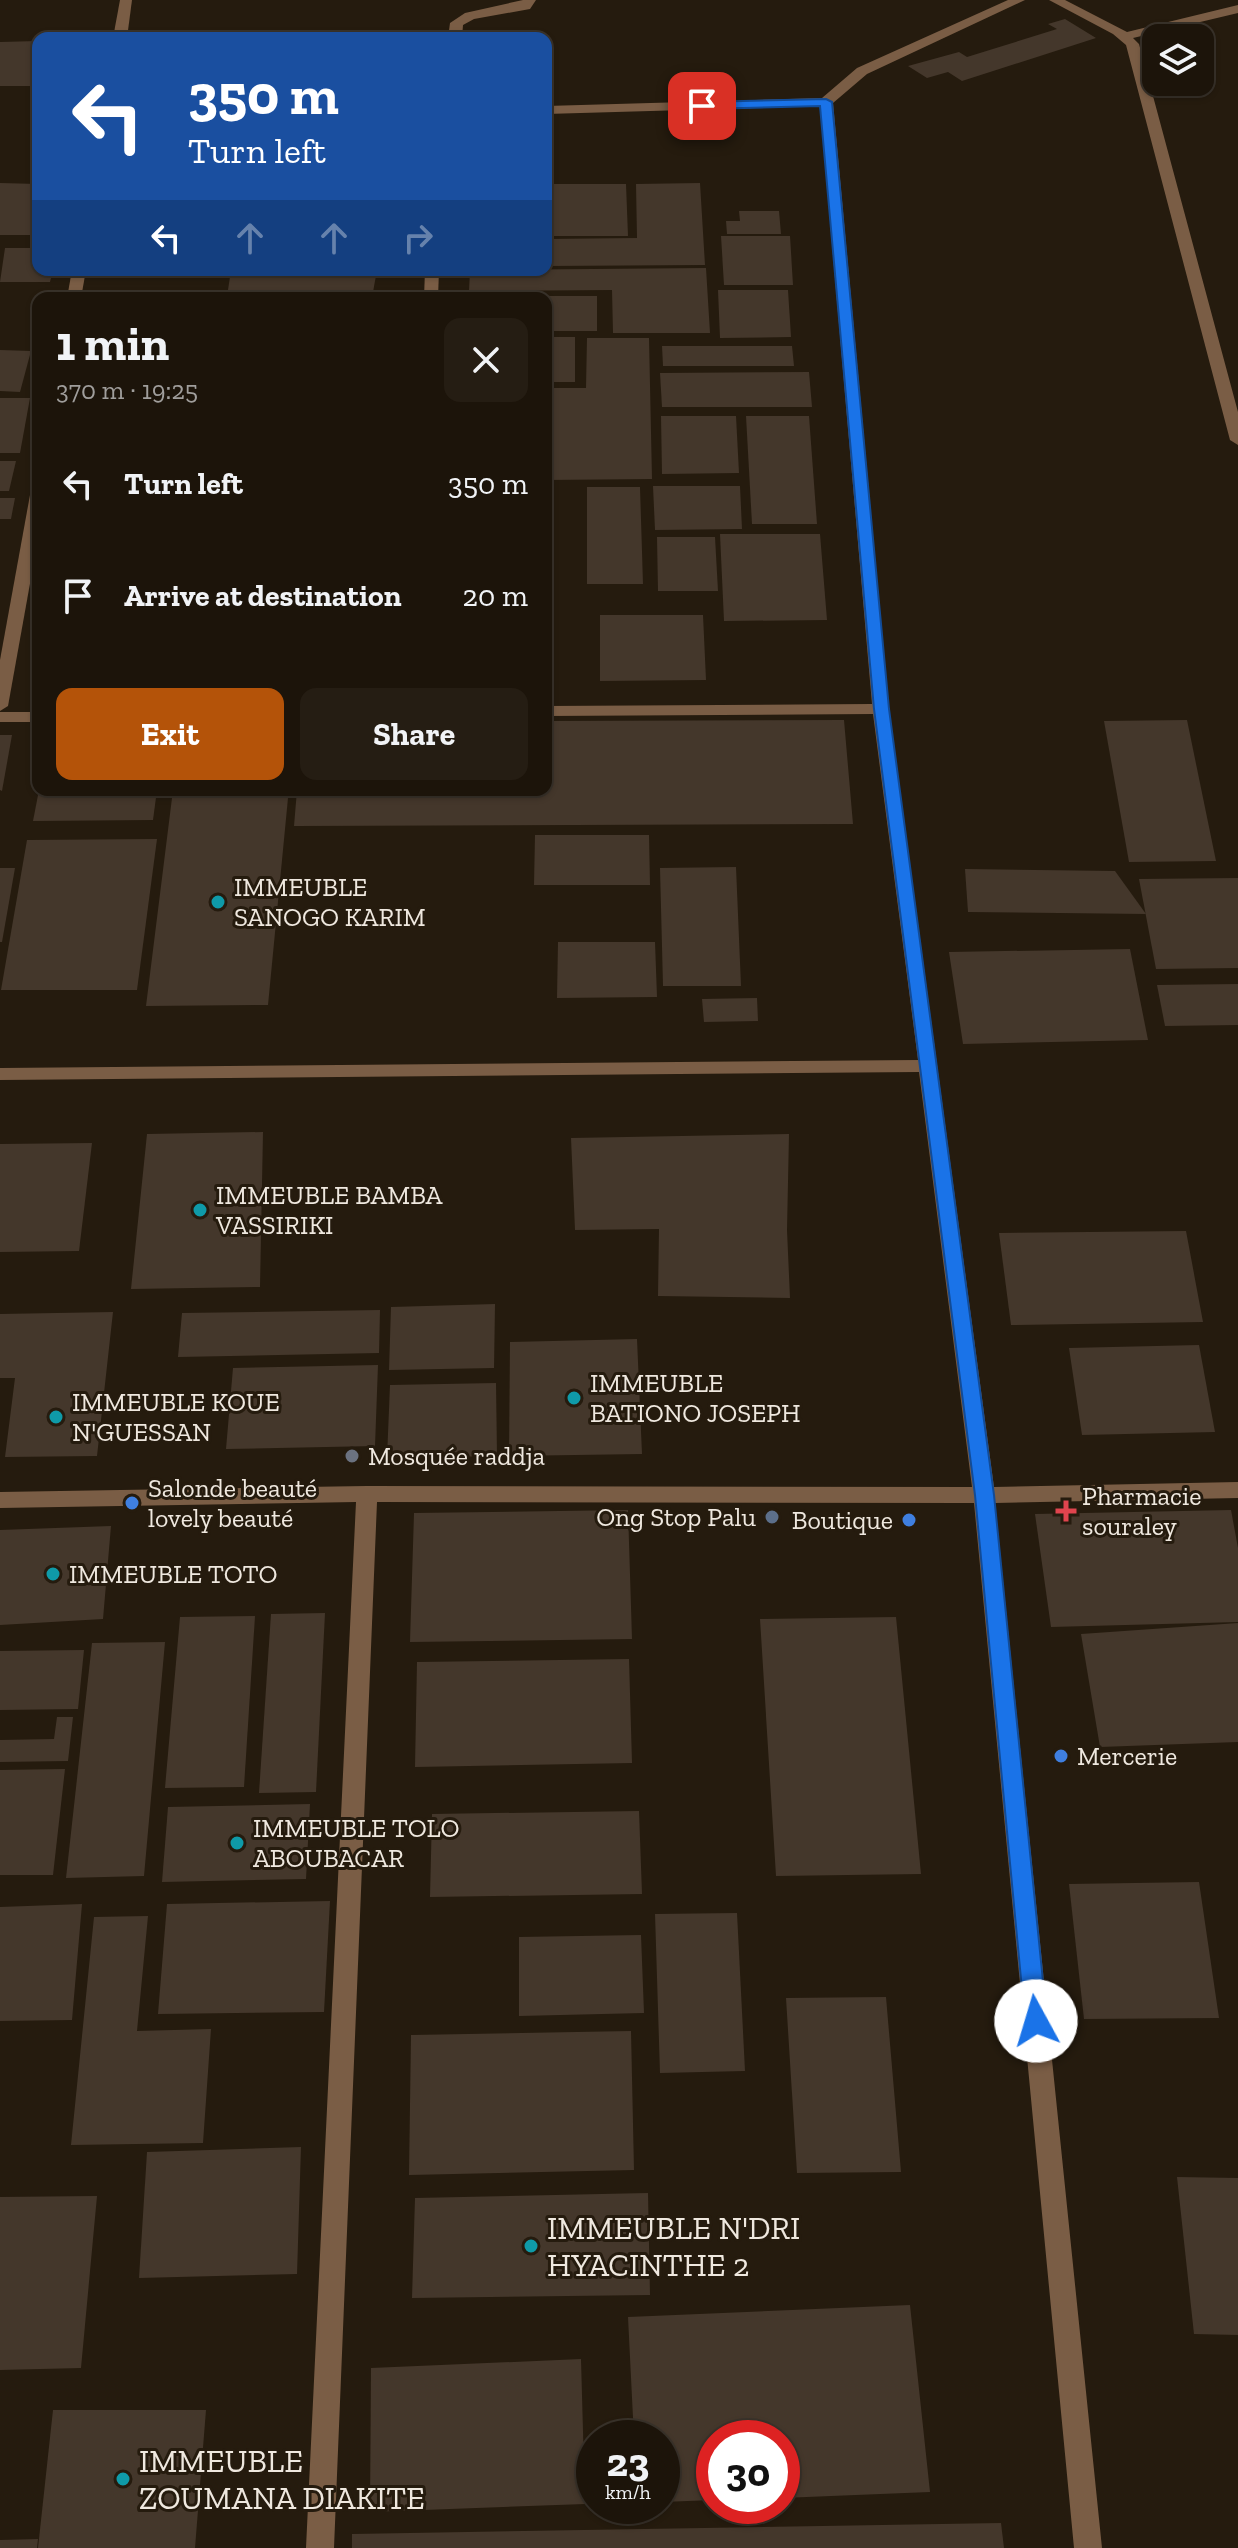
<!DOCTYPE html>
<html lang="en">
<head>
<meta charset="utf-8">
<style>
  :root { --surface:#1c140a; --page:#251d13; --text:#f1f3f6; --muted:#a09e9c; --line:#3a332b; --accent:#b45309 }
  body { margin:0; font-family:"Zilla Slab",serif; background:var(--page); color:var(--text); height:100vh; display:flex; flex-direction:column; font-size:30px; white-space:nowrap }
  * { box-sizing:border-box; margin:0 }
  p { font-size:26px; color:var(--muted) }
  .icon { flex:none; width:44px; height:44px; fill:none; stroke:currentColor; stroke-width:2; stroke-linecap:round; stroke-linejoin:round }
  .map { position:relative; flex:1; overflow:hidden }
  .drawer { position:absolute; left:32px; top:292px; width:520px; height:504px; display:flex; flex-direction:column; background:var(--surface); border-radius:16px; box-shadow:0 2px 6px #0004,0 0 0 2px var(--line) }
  .drawer>* { flex:none }
  .top-card { position:absolute; left:32px; top:32px; width:520px; height:244px; border-radius:16px; box-shadow:0 2px 6px #0004,0 0 0 2px var(--line); background:#1a4fa0; color:#fff; overflow:hidden }
  .controls { position:absolute; left:1142px; top:24px; display:grid; gap:16px }
  .controls a { display:grid; place-items:center; width:72px; height:72px; border-radius:16px; background:var(--surface); box-shadow:0 2px 6px #0004,0 0 0 2px var(--line); font-size:40px }
  .speed { position:absolute; left:576px; top:2420px; display:flex; gap:16px; font-size:40px; font-weight:700; text-align:center }
  .speed>* { display:grid; place-content:center; width:104px; height:104px; border-radius:50%; background:var(--surface); box-shadow:0 2px 6px #0004,0 0 0 2px var(--line); line-height:1 }
  .speed small { font-size:20px; font-weight:400 }
  .speed .limit { border:12px solid #d22; background:#fff; color:#111 }
  .pin { position:absolute; display:grid; place-items:center; width:68px; height:68px; color:#fff; margin:-34px; border-radius:16px; box-shadow:0 4px 12px #0006 }
  .me { position:absolute; width:88px; margin:-44px; rotate:354deg; stroke-linejoin:round; filter:drop-shadow(0 0 6px #0008) }
  .turn { display:flex; align-items:center; gap:28px; height:168px; padding:0 24px; font-size:36px }
  .turn .icon { width:104px; height:104px; stroke-width:2.5 }
  .turn b { display:block; font-size:56px; line-height:68px }
  .lanes { display:flex; align-items:center; height:76px; padding:0 24px; background:#0003; justify-content:center; gap:40px; direction:ltr }
  .lanes .off { opacity:.35 }
  .round { display:grid; place-items:center; flex:none; width:84px; height:84px; border-radius:16px; background:var(--page) }
  .summary { display:flex; align-items:center; justify-content:space-between; height:136px; padding:0 24px }
  h1 { font-size:48px; font-weight:800; line-height:60px }
  .primary-button { display:flex; gap:16px; margin-top:auto; padding:16px 24px }
  .primary-button a { flex:1; height:92px; border-radius:16px; background:var(--accent); color:#fff; font-size:32px; font-weight:800; line-height:92px; text-align:center }
  .primary-button a+a { background:var(--page); color:var(--text) }
  ul { padding:0; list-style:none }
  li { display:flex; align-items:center; gap:24px; height:112px; padding:0 24px }
  li div { flex:1 }
  li b { display:block; font-size:30px }
  li em { font-style:normal }
  .map>svg:first-child { display:block }
</style>
</head>
<body>
<div class="map">
<svg width="1238" height="2548" viewBox="0 0 1238 2548">
  <rect width="100%" height="100%" fill="#251b0e"/>
  <!-- building -->
  <g fill="#44372b">
    <polygon points="1065,19 1096,38 962,81 948,72 927,78 908,66 959,52 967,57 1057,29 1048,24"/>
    <polygon points="38,41 38,86 0,86 0,42"/>
    <polygon points="0,183 38,184 38,235 0,235"/>
    <polygon points="700,183 705,265 546,266 546,239 637,238 636,184"/>
    <polygon points="547,184 626,184 628,236 547,236"/>
    <polygon points="739,211 779,211 781,234 727,234 726,221 740,221"/>
    <polygon points="721,236 790,236 793,285 724,285"/>
    <polygon points="5,248 38,248 38,270 53,270 50,282 0,282"/>
    <polygon points="706,268 710,333 613,333 612,290 469,291 470,270"/>
    <polygon points="231,270 377,270 373,292 228,290"/>
    <polygon points="718,290 788,290 791,337 720,338"/>
    <rect x="546" y="296" width="51" height="35"/>
    <rect x="546" y="337" width="29" height="45"/>
    <polygon points="587,338 649,338 652,479 546,480 546,388 586,388"/>
    <polygon points="662,346 792,346 794,366 663,366"/>
    <polygon points="0,350 31,351 20,392 0,391"/>
    <polygon points="809,372 812,407 662,407 660,373"/>
    <polygon points="0,398 30,398 20,453 0,453"/>
    <polygon points="661,416 736,416 739,473 662,474"/>
    <polygon points="746,416 809,416 817,524 752,524"/>
    <polygon points="0,461 16,461 9,491 0,491"/>
    <polygon points="546,485 553,485 550,685 546,685"/>
    <polygon points="653,486 740,486 742,529 655,530"/>
    <polygon points="587,487 640,487 643,584 587,584"/>
    <polygon points="0,498 15,498 11,519 0,519"/>
    <polygon points="720,534 820,534 827,620 724,621"/>
    <polygon points="657,537 715,537 718,591 658,591"/>
    <polygon points="600,615 703,615 706,680 600,681"/>
    <polygon points="844,720 853,824 294,826 297,790 546,790 546,721"/>
    <polygon points="1187,720 1216,861 1129,862 1104,721"/>
    <polygon points="0,735 12,735 2,791 0,790"/>
    <polygon points="39,790 157,790 153,820 33,821"/>
    <polygon points="172,798 288,798 268,1005 146,1006"/>
    <polygon points="535,835 649,835 650,885 534,885"/>
    <polygon points="157,839 137,990 1,990 27,840"/>
    <polygon points="736,867 741,986 663,986 660,868"/>
    <polygon points="0,868 15,868 2,942 0,942"/>
    <polygon points="965,869 1115,871 1146,914 968,912"/>
    <polygon points="1238,878 1238,968 1156,969 1139,879"/>
    <polygon points="558,942 655,942 657,997 557,998"/>
    <polygon points="1130,949 1148,1040 963,1044 949,952"/>
    <polygon points="1238,984 1238,1025 1165,1026 1157,985"/>
    <polygon points="757,998 758,1021 704,1022 702,999"/>
    <polygon points="263,1132 260,1287 131,1289 147,1134"/>
    <polygon points="789,1134 787,1230 790,1298 658,1296 659,1229 575,1230 571,1138"/>
    <polygon points="92,1143 79,1251 0,1252 0,1144"/>
    <polygon points="1186,1231 1203,1322 1011,1325 999,1233"/>
    <polygon points="495,1304 494,1368 389,1370 391,1307"/>
    <polygon points="380,1310 379,1353 178,1357 182,1313"/>
    <polygon points="113,1312 97,1456 5,1457 15,1378 0,1378 0,1314"/>
    <polygon points="637,1339 642,1454 509,1456 510,1342"/>
    <polygon points="1199,1345 1215,1432 1082,1435 1069,1348"/>
    <polygon points="378,1365 375,1446 226,1449 233,1368"/>
    <polygon points="496,1383 497,1456 387,1458 390,1385"/>
    <polygon points="628,1510 632,1639 410,1642 414,1513"/>
    <polygon points="1231,1510 1238,1548 1238,1622 1051,1627 1035,1514"/>
    <polygon points="111,1526 103,1619 0,1625 0,1530"/>
    <polygon points="325,1613 316,1792 259,1793 271,1614"/>
    <polygon points="255,1616 244,1787 165,1788 180,1617"/>
    <polygon points="896,1617 921,1874 776,1876 760,1619"/>
    <polygon points="1238,1623 1238,1742 1100,1747 1081,1634"/>
    <polygon points="165,1642 144,1876 66,1878 92,1643"/>
    <polygon points="84,1650 78,1709 0,1710 0,1651"/>
    <polygon points="629,1659 632,1763 415,1767 417,1662"/>
    <polygon points="57,1717 73,1717 68,1761 0,1762 0,1740 54,1739"/>
    <polygon points="65,1769 53,1875 0,1875 0,1770"/>
    <polygon points="310,1804 306,1879 162,1882 168,1807"/>
    <polygon points="639,1811 642,1894 430,1897 432,1814"/>
    <polygon points="1199,1882 1219,2018 1084,2019 1069,1884"/>
    <polygon points="330,1901 324,2012 158,2014 167,1904"/>
    <polygon points="82,1904 72,2020 0,2021 0,1907"/>
    <polygon points="737,1913 745,2071 660,2073 655,1914"/>
    <polygon points="148,1916 137,2031 211,2029 203,2143 71,2145 94,1917"/>
    <polygon points="641,1935 644,2013 519,2016 519,1937"/>
    <polygon points="886,1997 901,2172 797,2173 786,1998"/>
    <polygon points="631,2031 634,2170 409,2175 411,2035"/>
    <polygon points="301,2147 297,2274 139,2278 147,2152"/>
    <polygon points="1177,2177 1238,2178 1238,2335 1194,2334"/>
    <polygon points="648,2193 650,2295 412,2298 415,2198"/>
    <polygon points="97,2196 81,2368 0,2370 0,2197"/>
    <polygon points="910,2305 930,2492 782,2498 782,2438 714,2438 714,2500 662,2502 662,2438 634,2438 628,2317"/>
    <polygon points="581,2359 585,2504 370,2512 371,2368"/>
    <polygon points="53,2410 206,2410 195,2548 38,2548"/>
    <polygon points="1001,2523 1004,2548 352,2548 352,2534"/>
    <polygon points="38,2539 37,2548 0,2548 0,2540"/>
  </g>
  <g fill="none" stroke-linecap="round" stroke-linejoin="round">
    <!-- minor -->
    <g fill="#7a5d45" fill-rule="evenodd">
      <polygon points="120,0 132,0 127,38 113,38"/>
      <polygon points="523,0 536,0 530,9 474,19 463,25 462,38 448,38 450,23 465,13"/>
      <polygon points="1008,0 1025,0 867,74 833,103 889,709 994,1487 1238,1482 1238,1498 995,1503 1102,2548 1074,2548 974,1503 377,1502 334,2548 306,2548 356,1502 0,1508 0,1492 367,1486 972,1487 919,1072 0,1080 0,1068 918,1060 873,714 546,716 546,706 872,704 820,106 546,114 546,106 822,98 857,68"/>
      <polygon points="1049,0 1065,0 1127,32 1238,5 1238,13 1133,38 1139,44 1238,412 1238,445 1230,440 1126,45 1113,34"/>
      <polygon points="72,270 86,270 81,298 67,298"/>
      <polygon points="425,270 439,270 438,298 424,298"/>
      <polygon points="38,490 38,539 8,706 0,711 0,660 30,495"/>
      <rect x="0" y="712" width="38" height="10"/>
    </g>
  </g>
  <!-- route -->
  <polygon fill="#1a73e8" stroke="#114b97" stroke-width="2" points="826,99 832,102 889,709 994,1495 1047,2021 1044,2028 1036,2031 1028,2028 1025,2021 975,1495 874,709 820,106 702,109 695,106 702,102"/>
  <!-- markers -->
  <g fill="#0f9aa8" stroke="#251b0e" stroke-width="3">
    <circle cx="218" cy="902" r="8"/>
    <circle cx="200" cy="1210" r="8"/>
    <circle cx="574" cy="1398" r="8"/>
    <circle cx="56" cy="1417" r="8"/>
    <circle cx="53" cy="1574" r="8"/>
    <circle cx="237" cy="1843" r="8"/>
    <circle cx="531" cy="2246" r="8"/>
    <circle cx="123" cy="2479" r="8"/>
  </g>
  <circle fill="#6b7280" stroke="#251b0e" stroke-width="3" cx="352" cy="1456" r="8"/>
  <g fill="#3f7fe0" stroke="#251b0e" stroke-width="3">
    <circle cx="132" cy="1503" r="8"/>
    <circle cx="909" cy="1520" r="8"/>
    <circle cx="1061" cy="1756" r="8"/>
  </g>
  <path fill="#e0444e" stroke="#251b0e" stroke-width="3" d="M1062 1499h8v8h8v8h-8v8h-8v-8h-8v-8h8z"/>
  <circle fill="#5c6f8a" stroke="#251b0e" stroke-width="3" cx="772" cy="1517" r="8"/>
  <g text-anchor="middle" stroke-width="6" stroke-linejoin="round" paint-order="stroke">
    <!-- poi labels -->
    <g font-size="26" fill="#efe8df" stroke="#251b0e" text-anchor="start">
      <text x="234" y="896">IMMEUBLE<tspan x="234" dy="30">SANOGO KARIM</tspan></text>
      <text x="216" y="1204">IMMEUBLE BAMBA<tspan x="216" dy="30">VASSIRIKI</tspan></text>
      <text x="590" y="1392">IMMEUBLE<tspan x="590" dy="30">BATIONO JOSEPH</tspan></text>
      <text x="72" y="1411">IMMEUBLE KOUE<tspan x="72" dy="30">N'GUESSAN</tspan></text>
      <text x="368" y="1465">Mosquée raddja</text>
      <text x="148" y="1497">Salonde beauté<tspan x="148" dy="30">lovely beauté</tspan></text>
      <text x="1082" y="1505">Pharmacie<tspan x="1082" dy="30">souraley</tspan></text>
      <text x="756" y="1526" text-anchor="end">Ong Stop Palu</text>
      <text x="893" y="1529" text-anchor="end">Boutique</text>
      <text x="69" y="1583">IMMEUBLE TOTO</text>
      <text x="1077" y="1765">Mercerie</text>
      <text x="253" y="1837">IMMEUBLE TOLO<tspan x="253" dy="30">ABOUBACAR</tspan></text>
    </g>
    <!-- near-poi labels -->
    <g font-size="32" fill="#efe8df" stroke="#251b0e" text-anchor="start">
      <text x="547" y="2239">IMMEUBLE N'DRI<tspan x="547" dy="37">HYACINTHE 2</tspan></text>
      <text x="139" y="2472">IMMEUBLE<tspan x="139" dy="37">ZOUMANA DIAKITE</tspan></text>
    </g>
  </g>
</svg>
<div class="controls">
<a><svg class="icon" aria-label="layers" viewBox="0 0 24 24"><path d="M12 4l9 5-9 5-9-5zM3 14l9 5 9-5"/></svg></a>
</div>
<div class="speed"><div>23<small>km/h</small></div><div class="limit">30</div></div>
<div class="pin" style="left:702px;top:106px;background:#d93025"><svg class="icon" aria-label="arrive" viewBox="0 0 24 24"><path d="M6 21V4h12l-3 4 3 4H6"/></svg></div>
<svg class="me" style="left:1036px;top:2021px" viewBox="-20 -20 40 40"><circle r="19" fill="#fff"/><path d="M0-13L10 11 0 6-10 11z" fill="#1a73e8"/></svg>
<div class="top-card">
<div class="turn"><svg class="icon" aria-label="left" viewBox="0 0 24 24"><path d="M17 20v-9H6M10 6l-5 5 5 5"/></svg><div><b>350 m</b>Turn left</div></div>
<div class="lanes"><svg class="icon" aria-label="left" viewBox="0 0 24 24"><path d="M17 20v-9H6M10 6l-5 5 5 5"/></svg><svg class="icon off" aria-label="ahead" viewBox="0 0 24 24"><path d="M12 20V5M6 11l6-6 6 6"/></svg><svg class="icon off" aria-label="ahead" viewBox="0 0 24 24"><path d="M12 20V5M6 11l6-6 6 6"/></svg><svg class="icon off" aria-label="right" viewBox="0 0 24 24"><path d="M7 20v-9h11M14 6l5 5-5 5"/></svg></div>
</div>
<section class="drawer">
<div class="summary"><div><h1>1 min</h1><p>370 m · 19:25</p></div><a class="round"><svg class="icon" aria-label="close" viewBox="0 0 24 24"><path d="M6 6l12 12M18 6L6 18"/></svg></a></div>
<ul>
<li><svg class="icon" aria-label="left" viewBox="0 0 24 24"><path d="M17 20v-9H6M10 6l-5 5 5 5"/></svg><div><b>Turn left</b></div><em>350 m</em></li>
<li><svg class="icon" aria-label="arrive" viewBox="0 0 24 24"><path d="M6 21V4h12l-3 4 3 4H6"/></svg><div><b>Arrive at destination</b></div><em>20 m</em></li>
</ul>
<div class="primary-button"><a>Exit</a><a>Share</a></div>
</section>
</div>
</body>
</html>
